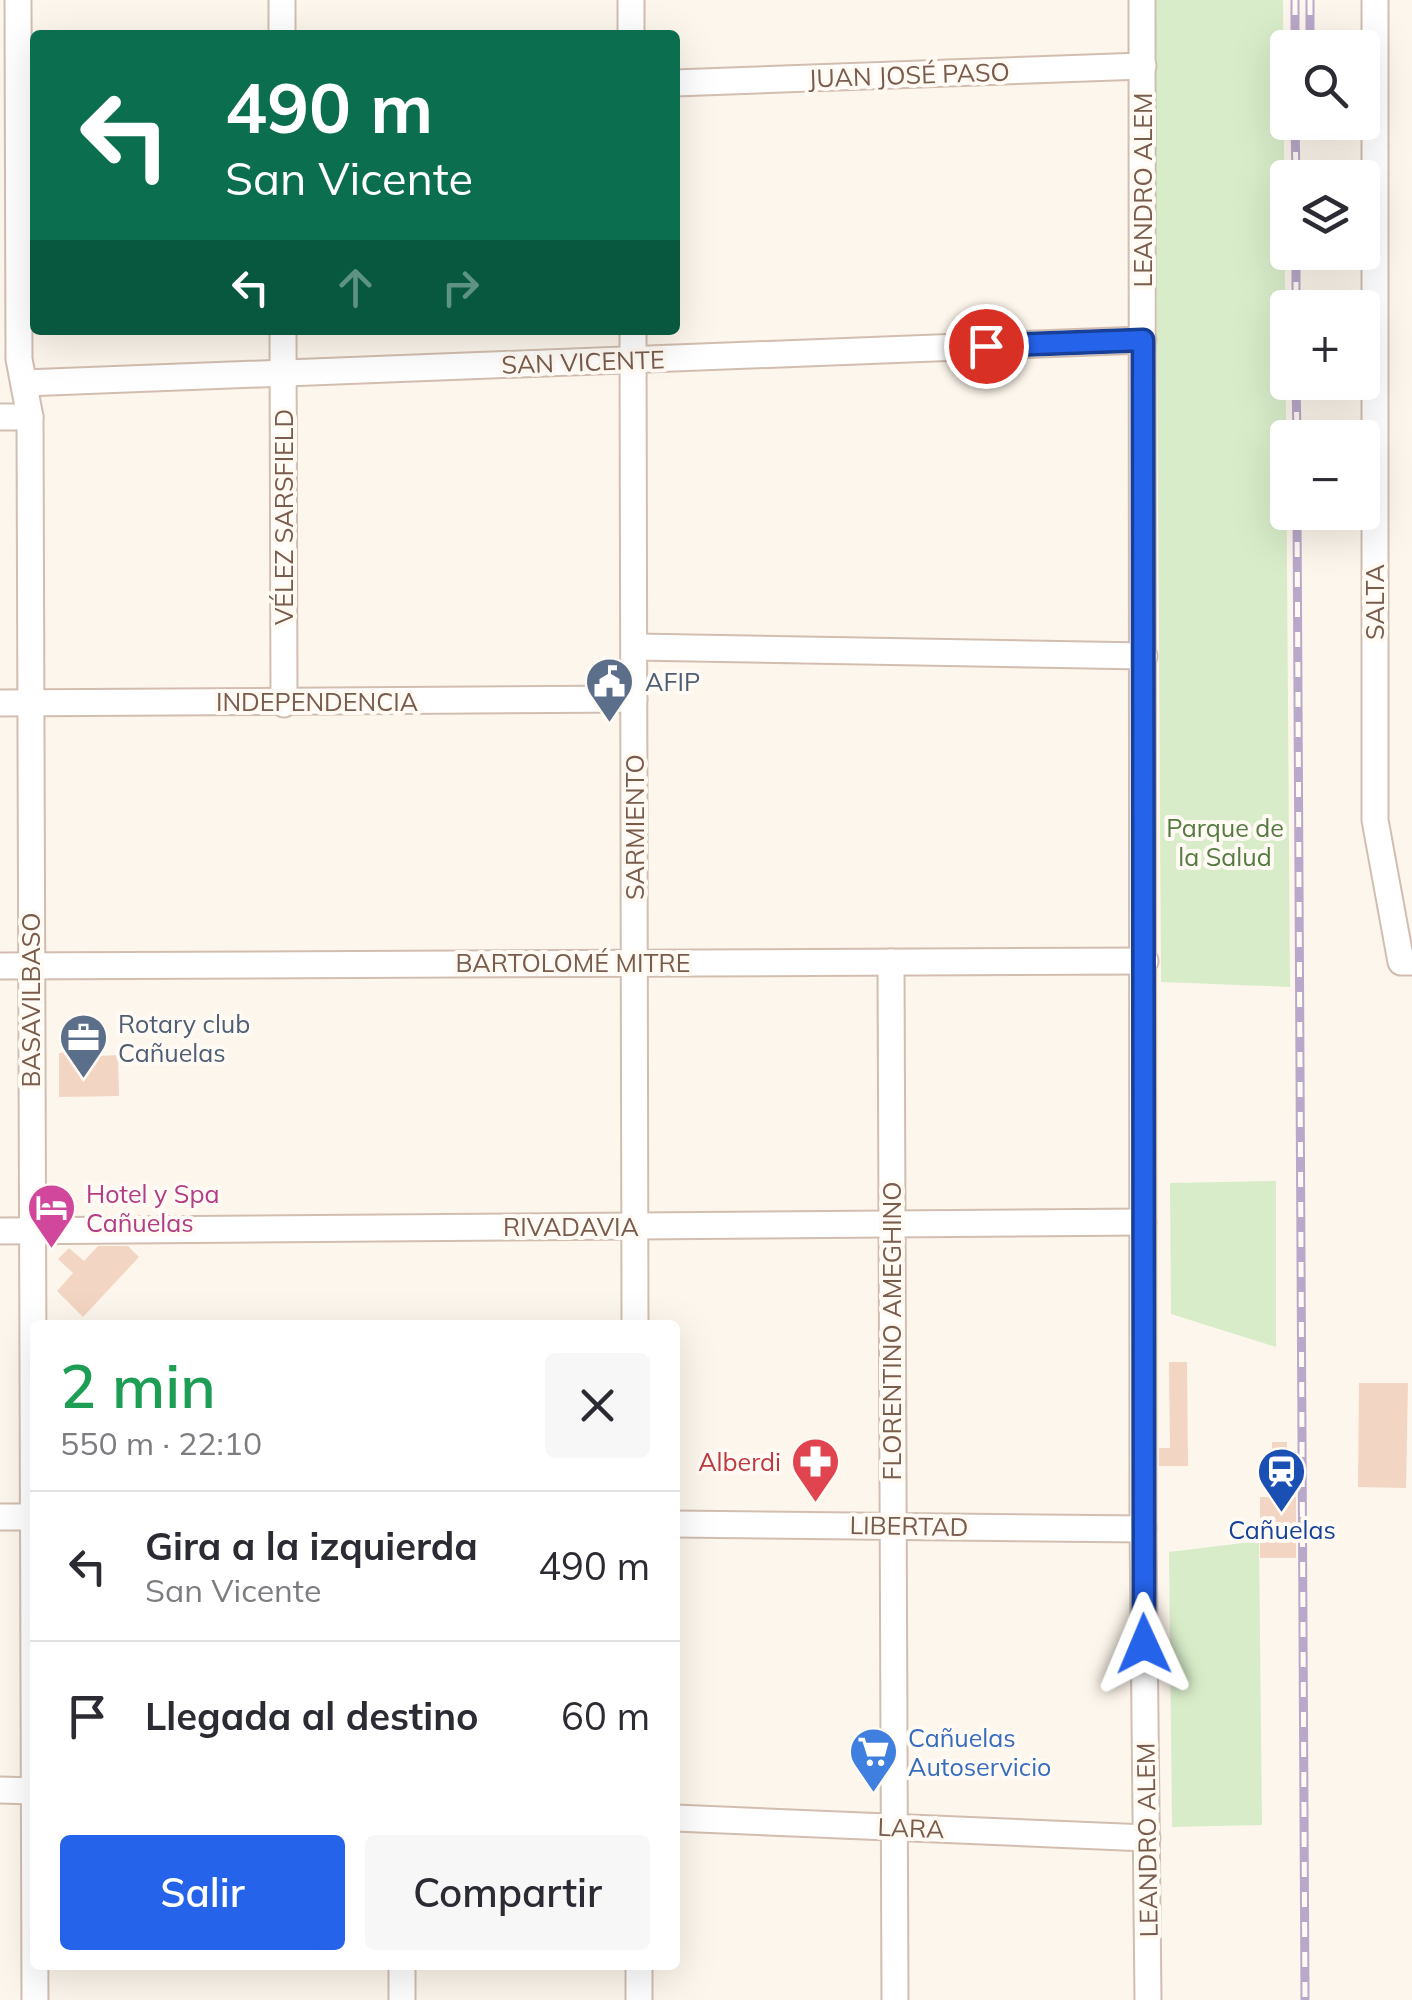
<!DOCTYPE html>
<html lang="es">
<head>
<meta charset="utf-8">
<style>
  :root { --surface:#fff; --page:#f7f7f7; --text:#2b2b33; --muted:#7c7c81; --line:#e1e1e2; --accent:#2563eb }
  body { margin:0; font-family:Mulish,sans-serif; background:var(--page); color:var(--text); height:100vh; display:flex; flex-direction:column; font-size:38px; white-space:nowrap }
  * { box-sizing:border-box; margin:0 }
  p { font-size:32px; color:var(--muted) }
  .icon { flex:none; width:55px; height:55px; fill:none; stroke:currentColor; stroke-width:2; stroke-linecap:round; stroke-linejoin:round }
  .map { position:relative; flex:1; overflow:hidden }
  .sheet { position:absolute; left:30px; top:1320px; width:650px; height:650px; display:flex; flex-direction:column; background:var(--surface); border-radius:10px; box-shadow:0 10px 40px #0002 }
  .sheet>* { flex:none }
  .banner { position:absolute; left:30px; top:30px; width:650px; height:305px; border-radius:10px; box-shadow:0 10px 40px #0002; background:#0b6e4f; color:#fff; overflow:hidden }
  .fabs { position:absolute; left:1270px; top:30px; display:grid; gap:20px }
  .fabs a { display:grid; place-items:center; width:110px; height:110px; border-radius:10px; background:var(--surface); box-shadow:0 10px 40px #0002; font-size:50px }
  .pin { position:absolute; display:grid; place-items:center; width:85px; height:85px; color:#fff; margin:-42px; border:5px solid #fff; border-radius:50%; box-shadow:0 2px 10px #0007 }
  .me { position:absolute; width:110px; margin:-55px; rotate:359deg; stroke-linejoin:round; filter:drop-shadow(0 0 8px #0008) }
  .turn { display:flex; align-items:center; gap:35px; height:210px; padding:0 30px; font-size:45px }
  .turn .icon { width:130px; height:130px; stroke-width:2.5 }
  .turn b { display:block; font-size:70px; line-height:85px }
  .lanes { display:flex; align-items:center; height:95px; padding:0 30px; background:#0003; justify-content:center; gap:50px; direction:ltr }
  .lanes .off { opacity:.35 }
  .round { display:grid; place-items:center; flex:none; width:105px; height:105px; border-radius:10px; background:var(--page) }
  .headline { display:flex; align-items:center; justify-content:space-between; height:170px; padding:0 30px }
  h1 { font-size:60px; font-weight:600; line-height:75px; color:#1e9e55 }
  .action { display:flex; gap:20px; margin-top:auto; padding:20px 30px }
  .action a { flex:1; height:115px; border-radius:10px; background:var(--accent); color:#fff; font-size:40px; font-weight:600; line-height:115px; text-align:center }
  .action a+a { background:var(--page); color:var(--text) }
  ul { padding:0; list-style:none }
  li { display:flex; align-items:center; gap:30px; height:150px; padding:0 30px; border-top:2px solid var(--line) }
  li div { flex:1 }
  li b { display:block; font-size:38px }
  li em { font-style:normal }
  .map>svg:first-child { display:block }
</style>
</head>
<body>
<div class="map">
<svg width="1412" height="2000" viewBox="0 0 1412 2000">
  <rect width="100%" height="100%" fill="#fdf6ec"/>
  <!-- green -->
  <g fill="#d8ecc9">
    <polygon points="1155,0 1283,0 1290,987 1161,982"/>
    <polygon points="1276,1181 1276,1347 1171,1314 1170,1183"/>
    <polygon points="1259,1541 1262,1825 1172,1827 1169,1552"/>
  </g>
  <!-- building -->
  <g fill="#f3d5c3">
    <polygon points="82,1052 82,1057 118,1055 119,1096 59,1097 59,1053"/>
    <polygon points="98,1246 128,1246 139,1257 83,1317 57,1291 73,1273 58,1259 69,1248 84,1261"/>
    <polygon points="1169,1362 1187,1362 1188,1466 1159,1466 1159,1448 1170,1448"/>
    <polygon points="1359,1383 1408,1383 1406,1488 1358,1487"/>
    <polygon points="1272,1442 1287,1442 1286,1497 1296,1497 1296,1558 1260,1558 1260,1497 1271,1497"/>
  </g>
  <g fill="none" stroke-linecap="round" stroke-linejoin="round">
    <defs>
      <g id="minor">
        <polyline points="18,0 19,359 30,417 35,2000"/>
        <polyline points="282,0 282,35"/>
        <polyline points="631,0 631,35"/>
        <polyline points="1142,0 1143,1529 1148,2000"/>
        <polyline points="1375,0 1375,820 1401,962 1412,962"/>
        <polyline points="675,83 1143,66"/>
        <polyline points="283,330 284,704"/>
        <polyline points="633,330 635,1325"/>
        <polyline points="24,383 1143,340"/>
        <polyline points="0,417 30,417"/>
        <polyline points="636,647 1144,656"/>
        <polyline points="0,703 634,699"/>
        <polyline points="891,962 895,2000"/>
        <polyline points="0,966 1145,961"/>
        <polyline points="0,1231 1143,1222"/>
        <polyline points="0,1517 35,1517"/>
        <polyline points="675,1524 1143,1529"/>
        <polyline points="0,1790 35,1791"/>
        <polyline points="675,1818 1147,1838"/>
        <polyline points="639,1965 639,2000"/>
        <polyline points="402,2000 402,1965"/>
      </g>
    </defs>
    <!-- minor casing -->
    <use href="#minor" stroke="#d1beb0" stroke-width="29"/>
    <!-- minor -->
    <use href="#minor" stroke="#fff" stroke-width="25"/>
    <defs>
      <g id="rail">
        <polyline points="1295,0 1295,48"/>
        <polyline points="1310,0 1310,48"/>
        <polyline points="1295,122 1296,178"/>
        <polyline points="1296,252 1296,308"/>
        <polyline points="1296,382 1297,438"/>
        <polyline points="1297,512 1305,2000"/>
      </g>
    </defs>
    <!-- rail casing -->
    <use href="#rail" stroke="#b9a8c9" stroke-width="9"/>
    <!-- rail -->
    <use href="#rail" stroke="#fffaf3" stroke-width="5" stroke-dasharray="15" stroke-linecap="butt"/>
  </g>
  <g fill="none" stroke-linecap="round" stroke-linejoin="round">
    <defs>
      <polyline id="route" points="986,346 1143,340 1144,1644"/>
    </defs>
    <!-- route casing -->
    <use href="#route" stroke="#184099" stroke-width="25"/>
    <!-- route -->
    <use href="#route" stroke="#2563eb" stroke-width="18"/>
  </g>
  <!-- icons -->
  <defs>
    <symbol id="civic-pin" viewBox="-11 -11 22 30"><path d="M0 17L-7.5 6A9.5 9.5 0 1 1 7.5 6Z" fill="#5c6f8a" stroke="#fffaf3"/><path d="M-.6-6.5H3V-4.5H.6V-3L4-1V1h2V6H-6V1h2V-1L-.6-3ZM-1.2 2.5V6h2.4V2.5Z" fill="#fff"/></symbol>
    <symbol id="office-pin" viewBox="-11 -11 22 30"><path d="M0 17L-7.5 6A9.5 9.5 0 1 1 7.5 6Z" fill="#5c6f8a" stroke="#fffaf3"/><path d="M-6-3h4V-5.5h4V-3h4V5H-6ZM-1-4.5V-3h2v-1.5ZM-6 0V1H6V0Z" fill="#fff"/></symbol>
    <symbol id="hotel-pin" viewBox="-11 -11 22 30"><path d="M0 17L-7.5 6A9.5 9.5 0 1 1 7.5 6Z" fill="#d1479c" stroke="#fffaf3"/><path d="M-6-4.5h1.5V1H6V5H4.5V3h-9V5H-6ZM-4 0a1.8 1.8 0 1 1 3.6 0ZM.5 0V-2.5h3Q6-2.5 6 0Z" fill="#fff"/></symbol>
    <symbol id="pharmacy-pin" viewBox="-11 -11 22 30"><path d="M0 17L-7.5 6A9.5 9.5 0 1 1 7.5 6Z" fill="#e0444e" stroke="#fffaf3"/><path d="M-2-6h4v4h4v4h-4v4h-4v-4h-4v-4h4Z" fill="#fff"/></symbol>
    <symbol id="station-pin" viewBox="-11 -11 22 30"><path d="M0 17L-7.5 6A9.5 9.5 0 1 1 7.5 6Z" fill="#1a4fb4" stroke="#fffaf3"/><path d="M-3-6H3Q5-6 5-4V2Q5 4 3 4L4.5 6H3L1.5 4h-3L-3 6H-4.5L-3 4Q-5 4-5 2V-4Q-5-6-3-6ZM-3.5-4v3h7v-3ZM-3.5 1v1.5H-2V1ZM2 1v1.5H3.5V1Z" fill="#fff"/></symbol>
    <symbol id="supermarket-pin" viewBox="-11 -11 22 30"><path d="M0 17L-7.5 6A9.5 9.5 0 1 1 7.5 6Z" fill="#3f7fe0" stroke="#fffaf3"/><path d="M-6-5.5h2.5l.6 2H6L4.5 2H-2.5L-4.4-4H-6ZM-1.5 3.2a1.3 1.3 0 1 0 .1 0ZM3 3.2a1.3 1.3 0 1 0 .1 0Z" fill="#fff"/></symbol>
  </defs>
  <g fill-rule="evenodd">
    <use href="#civic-pin" x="582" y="654" width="55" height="75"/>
    <use href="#office-pin" x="56" y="1010" width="55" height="75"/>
    <use href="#hotel-pin" x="24" y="1180" width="55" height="75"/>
    <use href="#pharmacy-pin" x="788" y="1434" width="55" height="75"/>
    <use href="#station-pin" x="1254" y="1444" width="55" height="75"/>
    <use href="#supermarket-pin" x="846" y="1724" width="55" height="75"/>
  </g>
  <g text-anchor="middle" stroke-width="8" stroke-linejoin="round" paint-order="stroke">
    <!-- street labels -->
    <g font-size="25" fill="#7a5c4d" stroke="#fffaf3">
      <text transform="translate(909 75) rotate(-2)" y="9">JUAN JOSÉ PASO</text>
      <text transform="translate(1143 190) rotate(-90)" y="9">LEANDRO ALEM</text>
      <text transform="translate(583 362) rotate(-2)" y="9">SAN VICENTE</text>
      <text transform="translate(284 517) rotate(-90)" y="9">VÉLEZ SARSFIELD</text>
      <text transform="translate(1375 602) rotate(-90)" y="9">SALTA</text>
      <text x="317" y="711">INDEPENDENCIA</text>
      <text transform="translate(635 827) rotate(-90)" y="9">SARMIENTO</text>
      <text x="573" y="972">BARTOLOMÉ MITRE</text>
      <text transform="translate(31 1000) rotate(-90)" y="9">BASAVILBASO</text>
      <text x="571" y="1236">RIVADAVIA</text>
      <text transform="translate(892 1331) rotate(-90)" y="9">FLORENTINO AMEGHINO</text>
      <text transform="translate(909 1526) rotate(1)" y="9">LIBERTAD</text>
      <text transform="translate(911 1828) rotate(2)" y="9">LARA</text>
      <text transform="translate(1147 1840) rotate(-91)" y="9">LEANDRO ALEM</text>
    </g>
    <!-- service labels -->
    <g font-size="25" fill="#4e5e75" stroke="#fffaf3" text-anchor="start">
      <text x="645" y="691">AFIP</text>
      <text x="118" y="1033">Rotary club<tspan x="118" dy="29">Cañuelas</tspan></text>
    </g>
    <!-- park labels -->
    <g font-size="25" fill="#537a41" stroke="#fffaf3">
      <text x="1225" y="837">Parque de<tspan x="1225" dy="29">la Salud</tspan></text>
    </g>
    <!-- hotel labels -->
    <g font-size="25" fill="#b23c85" stroke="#fffaf3" text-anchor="start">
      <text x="86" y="1203">Hotel y Spa<tspan x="86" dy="29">Cañuelas</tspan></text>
    </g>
    <!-- health labels -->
    <g font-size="25" fill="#be3a42" stroke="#fffaf3" text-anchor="end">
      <text x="781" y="1471">Alberdi</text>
    </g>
    <!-- transit labels -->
    <g font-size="25" fill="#164399" stroke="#fffaf3">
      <text x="1282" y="1539">Cañuelas</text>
    </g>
    <!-- shop labels -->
    <g font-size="25" fill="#366cbe" stroke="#fffaf3" text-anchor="start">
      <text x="908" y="1747">Cañuelas<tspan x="908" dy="29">Autoservicio</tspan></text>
    </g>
  </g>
</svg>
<div class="fabs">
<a><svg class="icon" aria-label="search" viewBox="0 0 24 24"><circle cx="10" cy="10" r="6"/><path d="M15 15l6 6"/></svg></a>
<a><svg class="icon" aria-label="layers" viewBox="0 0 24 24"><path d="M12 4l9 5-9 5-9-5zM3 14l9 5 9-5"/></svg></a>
<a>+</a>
<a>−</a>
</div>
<div class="pin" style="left:986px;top:346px;background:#d93025"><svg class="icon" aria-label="arrive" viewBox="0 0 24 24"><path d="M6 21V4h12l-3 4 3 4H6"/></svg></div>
<svg class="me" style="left:1144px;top:1644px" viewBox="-20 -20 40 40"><path d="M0-17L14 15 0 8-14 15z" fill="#2563eb" stroke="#fff" stroke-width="4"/></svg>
<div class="banner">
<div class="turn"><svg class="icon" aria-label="left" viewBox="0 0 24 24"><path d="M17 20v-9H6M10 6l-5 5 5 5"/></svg><div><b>490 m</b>San Vicente</div></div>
<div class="lanes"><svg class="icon" aria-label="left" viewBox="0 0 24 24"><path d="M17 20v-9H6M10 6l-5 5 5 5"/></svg><svg class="icon off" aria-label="ahead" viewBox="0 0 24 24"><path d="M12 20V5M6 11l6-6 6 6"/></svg><svg class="icon off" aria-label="right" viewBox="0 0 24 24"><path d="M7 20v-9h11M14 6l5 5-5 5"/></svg></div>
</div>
<section class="sheet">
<div class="headline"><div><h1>2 min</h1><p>550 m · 22:10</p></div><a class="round"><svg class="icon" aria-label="close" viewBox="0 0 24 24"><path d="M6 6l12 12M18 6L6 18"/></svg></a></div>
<ul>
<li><svg class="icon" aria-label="left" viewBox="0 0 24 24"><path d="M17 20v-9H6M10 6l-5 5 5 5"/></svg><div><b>Gira a la izquierda</b><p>San Vicente</p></div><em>490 m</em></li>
<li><svg class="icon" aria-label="arrive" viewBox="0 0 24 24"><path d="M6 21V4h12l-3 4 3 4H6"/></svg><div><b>Llegada al destino</b></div><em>60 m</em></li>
</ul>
<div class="action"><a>Salir</a><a>Compartir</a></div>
</section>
</div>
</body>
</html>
